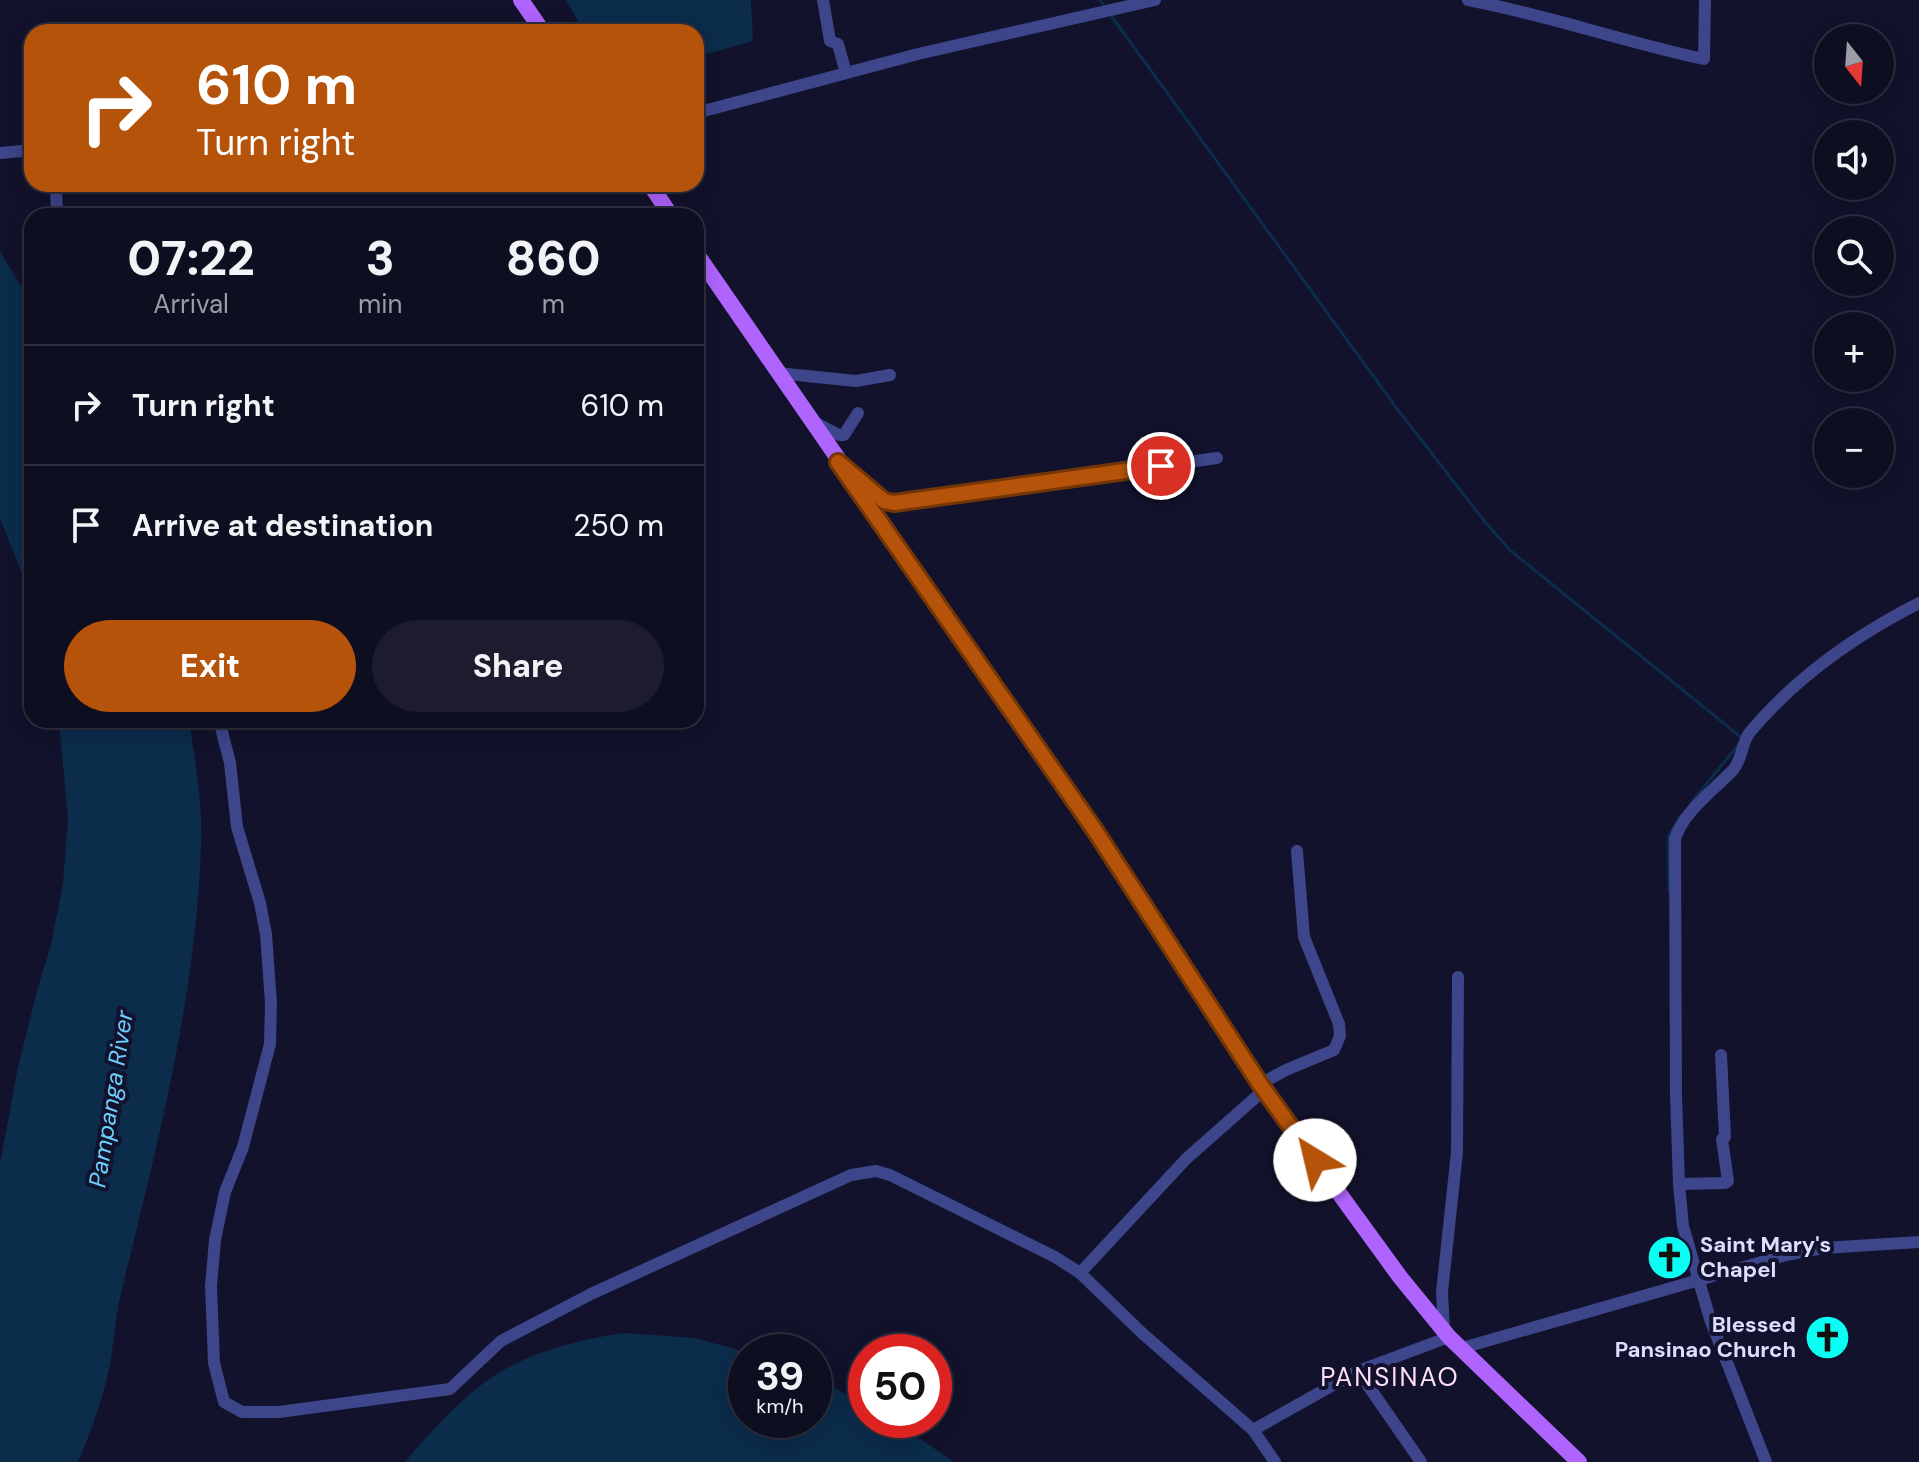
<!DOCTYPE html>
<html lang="en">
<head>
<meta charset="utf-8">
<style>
  :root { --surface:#0e0e21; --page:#1c1c2e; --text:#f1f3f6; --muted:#9b9ca5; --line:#2e2e3f; --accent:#b45309 }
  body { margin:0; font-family:"DM Sans",sans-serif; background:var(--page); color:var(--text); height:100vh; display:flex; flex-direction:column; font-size:30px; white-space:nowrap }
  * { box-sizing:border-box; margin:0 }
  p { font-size:26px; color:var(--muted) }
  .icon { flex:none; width:44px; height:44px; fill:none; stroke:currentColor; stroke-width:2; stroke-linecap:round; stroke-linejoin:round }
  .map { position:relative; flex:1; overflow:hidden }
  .sheet { position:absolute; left:24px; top:208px; width:680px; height:520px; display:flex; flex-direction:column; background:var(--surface); border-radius:24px; box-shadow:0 4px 20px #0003,0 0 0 2px var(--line) }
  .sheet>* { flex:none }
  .banner { position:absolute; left:24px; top:24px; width:680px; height:168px; border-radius:24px; box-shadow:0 4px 20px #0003,0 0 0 2px var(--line); background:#b45309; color:#fff; overflow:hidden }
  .needle { width:52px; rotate:163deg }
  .controls { position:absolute; left:1814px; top:24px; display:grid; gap:16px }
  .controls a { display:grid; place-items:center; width:80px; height:80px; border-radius:50%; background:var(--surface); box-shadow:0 4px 20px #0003,0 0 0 2px var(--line); font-size:40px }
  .speed { position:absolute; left:728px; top:1334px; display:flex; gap:16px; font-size:40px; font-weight:700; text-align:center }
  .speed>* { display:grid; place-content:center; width:104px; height:104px; border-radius:50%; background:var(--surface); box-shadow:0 4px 20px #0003,0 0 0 2px var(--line); line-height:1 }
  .speed small { font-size:20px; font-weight:400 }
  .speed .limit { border:12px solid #d22; background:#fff; color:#111 }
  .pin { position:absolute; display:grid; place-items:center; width:68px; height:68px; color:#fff; margin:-34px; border:4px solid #fff; border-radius:50%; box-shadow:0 2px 8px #0007 }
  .me { position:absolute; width:88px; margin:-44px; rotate:324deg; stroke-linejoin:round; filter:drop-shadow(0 0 6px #0008) }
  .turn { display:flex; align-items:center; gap:28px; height:168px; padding:0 40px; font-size:36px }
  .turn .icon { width:104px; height:104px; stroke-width:2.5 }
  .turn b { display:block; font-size:56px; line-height:68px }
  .eta { display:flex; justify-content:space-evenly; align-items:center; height:136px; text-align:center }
  .eta b { font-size:48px; font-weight:800; line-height:56px }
  .cta { display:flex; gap:16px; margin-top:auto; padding:16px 40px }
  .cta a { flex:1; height:92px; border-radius:48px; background:var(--accent); color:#fff; font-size:32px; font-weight:800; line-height:92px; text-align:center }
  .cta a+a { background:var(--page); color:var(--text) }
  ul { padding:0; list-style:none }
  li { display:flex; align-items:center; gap:24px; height:120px; padding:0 40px; border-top:2px solid var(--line) }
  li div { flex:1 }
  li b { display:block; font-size:30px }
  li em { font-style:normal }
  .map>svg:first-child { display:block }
</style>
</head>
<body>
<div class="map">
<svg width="1919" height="1462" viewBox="0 0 1919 1462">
  <rect width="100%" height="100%" fill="#12122c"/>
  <!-- water -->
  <g fill="#0b2c4b">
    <polygon points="566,0 751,0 753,41 696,57 696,32 584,32"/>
    <polygon points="0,251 17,280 32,297 32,599 0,518"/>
    <path d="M 59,720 L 189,720 C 195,761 203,805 201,846 C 196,998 157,1146 121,1293 C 114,1322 114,1353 106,1382 C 99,1409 89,1436 78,1462 L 0,1462 L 0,1164 L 18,1067 L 38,987 L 51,945 L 63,883 L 68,819 Z"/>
    <path d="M 624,1333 L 695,1338 L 746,1352 L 746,1420 L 814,1420 L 814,1378 L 866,1404 L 866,1420 L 893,1420 L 954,1462 L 405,1462 C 432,1430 464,1394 500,1372 C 537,1350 582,1339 624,1333 Z"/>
  </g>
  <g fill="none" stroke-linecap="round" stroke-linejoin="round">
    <!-- stream -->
    <g stroke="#0b2c4b" stroke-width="3">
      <polyline points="1100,0 1105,7"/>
      <polyline points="1112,17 1395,406 1485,522 1511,551 1742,738"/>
      <polyline points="1691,803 1739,744"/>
      <polyline points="1669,892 1668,837 1681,815"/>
    </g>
    <!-- minor -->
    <g stroke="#3d458b" stroke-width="12">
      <polyline points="823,0 830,41 838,44 846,73"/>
      <path d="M 1468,0 C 1548,15 1624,42 1704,59 L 1705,0"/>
      <polyline points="696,113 918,54 1155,0"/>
      <polyline points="0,153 32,150"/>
      <polyline points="56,184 57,216"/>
      <polyline points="777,373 856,381 890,375"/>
      <polyline points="812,421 839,435 844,435 858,413"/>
      <polyline points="856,477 884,501 894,503 1217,458"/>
      <polyline points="219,720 230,763 237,827 260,903 266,934 271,1003 270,1044 243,1147 225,1192 215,1240 211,1286 214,1363 224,1402 242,1412 279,1412 450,1389 501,1341 591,1294 851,1175 876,1171 890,1175 1055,1257 1080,1273 1142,1333 1253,1430 1275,1462"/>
      <polyline points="1260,1084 1286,1070 1334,1050 1340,1036 1339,1024 1304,937 1297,851"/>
      <polyline points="1679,1184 1725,1183 1728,1181 1722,1139 1725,1137 1721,1055"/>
      <polyline points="1080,1273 1186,1159 1264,1090"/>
      <polyline points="1444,1330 1442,1292 1457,1152 1458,977"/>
      <polyline points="1462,1348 1786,1255 1823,1248 1919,1242"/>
      <polyline points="1358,1371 1421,1462"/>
      <polyline points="1253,1430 1358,1371 1449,1337"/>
      <path d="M 1766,1462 L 1710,1319 L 1683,1226 L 1679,1184 L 1676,1095 L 1675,839 C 1683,812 1714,790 1733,770 C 1743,758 1741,743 1750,732 C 1796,677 1856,635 1919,603"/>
    </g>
    <!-- major -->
    <g stroke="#af64fe" stroke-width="16">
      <polyline points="521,0 543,32"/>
      <polyline points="650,184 671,216"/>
      <polyline points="696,253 1094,829 1264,1090 1400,1277 1449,1337 1579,1462"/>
    </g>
  </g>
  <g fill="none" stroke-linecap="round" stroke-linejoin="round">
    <defs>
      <polyline id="route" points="1161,466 894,503 884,501 838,462 1094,829 1260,1084 1315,1160"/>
    </defs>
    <!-- route casing -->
    <use href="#route" stroke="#753606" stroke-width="20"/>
    <!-- route -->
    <use href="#route" stroke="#b45309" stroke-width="14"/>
  </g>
  <!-- icons -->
  <defs>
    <symbol id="church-disc" viewBox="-11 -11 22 22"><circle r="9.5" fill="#0afef4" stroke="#12122c"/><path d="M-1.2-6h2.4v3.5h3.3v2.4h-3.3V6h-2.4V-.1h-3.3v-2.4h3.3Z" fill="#111"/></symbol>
  </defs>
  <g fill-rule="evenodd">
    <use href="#church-disc" x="1644" y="1232" width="51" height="51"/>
    <use href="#church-disc" x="1802" y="1312" width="51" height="51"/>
  </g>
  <g text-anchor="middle" stroke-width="8" stroke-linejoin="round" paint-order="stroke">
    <!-- poi labels -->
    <g font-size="22" font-weight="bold" fill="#dddeff" stroke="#12122c" text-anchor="start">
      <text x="1700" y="1252">Saint Mary's<tspan x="1700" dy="25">Chapel</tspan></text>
      <text x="1796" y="1332" text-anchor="end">Blessed<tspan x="1796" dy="25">Pansinao Church</tspan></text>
    </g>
    <!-- water labels -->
    <g font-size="24" font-style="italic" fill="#6bcffe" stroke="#12122c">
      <text transform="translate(111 1099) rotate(-81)" y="8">Pampanga River</text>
    </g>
    <!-- quarter labels -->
    <g font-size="26" letter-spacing="2" fill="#ffdff8" stroke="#12122c">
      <text x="1390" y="1386">PANSINAO</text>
    </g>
  </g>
</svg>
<div class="controls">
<a><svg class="needle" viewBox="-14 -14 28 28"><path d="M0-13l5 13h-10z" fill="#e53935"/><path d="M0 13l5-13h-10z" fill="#9b9ca5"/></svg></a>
<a><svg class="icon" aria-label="sound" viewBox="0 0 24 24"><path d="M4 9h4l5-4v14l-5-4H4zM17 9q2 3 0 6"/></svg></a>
<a><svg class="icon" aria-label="search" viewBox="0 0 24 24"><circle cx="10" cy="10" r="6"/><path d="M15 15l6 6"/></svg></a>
<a>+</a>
<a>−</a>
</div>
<div class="speed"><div>39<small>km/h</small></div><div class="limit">50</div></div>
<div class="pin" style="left:1161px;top:466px;background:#d93025"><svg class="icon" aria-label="arrive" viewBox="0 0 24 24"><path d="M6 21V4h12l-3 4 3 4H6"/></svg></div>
<svg class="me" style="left:1315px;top:1160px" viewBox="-20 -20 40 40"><circle r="19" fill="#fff"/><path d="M0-13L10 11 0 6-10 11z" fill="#b45309"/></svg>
<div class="banner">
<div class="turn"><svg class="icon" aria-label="right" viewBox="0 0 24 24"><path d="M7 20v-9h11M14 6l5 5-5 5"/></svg><div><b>610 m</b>Turn right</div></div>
</div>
<section class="sheet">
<div class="eta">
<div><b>07:22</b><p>Arrival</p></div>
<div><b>3</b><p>min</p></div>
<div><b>860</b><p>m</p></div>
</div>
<ul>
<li><svg class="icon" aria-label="right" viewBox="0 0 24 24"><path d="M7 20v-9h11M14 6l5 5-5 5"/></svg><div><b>Turn right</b></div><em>610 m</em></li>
<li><svg class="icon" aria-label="arrive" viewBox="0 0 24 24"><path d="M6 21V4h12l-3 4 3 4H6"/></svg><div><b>Arrive at destination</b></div><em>250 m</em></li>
</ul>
<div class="cta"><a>Exit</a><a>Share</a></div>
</section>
</div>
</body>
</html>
